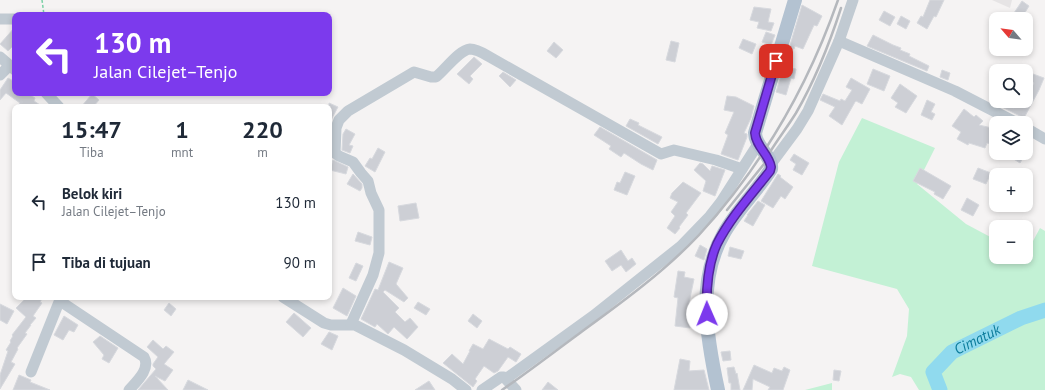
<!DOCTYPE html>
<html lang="id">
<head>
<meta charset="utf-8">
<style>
  :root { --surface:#fff; --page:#f2f2f3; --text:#1f2937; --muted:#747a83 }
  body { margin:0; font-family:"PT Sans",sans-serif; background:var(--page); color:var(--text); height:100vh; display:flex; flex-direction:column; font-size:15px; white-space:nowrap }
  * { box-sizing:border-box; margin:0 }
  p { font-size:13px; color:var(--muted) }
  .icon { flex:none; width:22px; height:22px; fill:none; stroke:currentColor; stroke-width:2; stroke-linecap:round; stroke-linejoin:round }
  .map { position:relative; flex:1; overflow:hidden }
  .drawer { position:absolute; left:12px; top:104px; width:320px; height:196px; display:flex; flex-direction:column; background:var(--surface); border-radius:8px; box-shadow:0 2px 6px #0003 }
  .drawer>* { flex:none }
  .top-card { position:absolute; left:12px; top:12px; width:320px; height:84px; border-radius:8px; box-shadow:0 2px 6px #0003; background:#7c3aed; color:#fff; overflow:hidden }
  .needle { width:26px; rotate:298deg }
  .controls { position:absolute; left:989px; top:12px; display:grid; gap:8px }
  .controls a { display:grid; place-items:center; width:44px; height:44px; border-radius:8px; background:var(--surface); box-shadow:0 2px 6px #0003; font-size:20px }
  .pin { position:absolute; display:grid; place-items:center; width:34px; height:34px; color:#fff; margin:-17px; border-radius:8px; box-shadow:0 2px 6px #0006 }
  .me { position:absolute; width:44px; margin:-22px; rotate:359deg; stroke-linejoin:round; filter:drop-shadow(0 0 3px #0008) }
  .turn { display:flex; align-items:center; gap:14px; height:84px; padding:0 16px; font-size:18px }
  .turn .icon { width:52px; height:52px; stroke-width:2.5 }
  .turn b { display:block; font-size:28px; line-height:34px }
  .eta { display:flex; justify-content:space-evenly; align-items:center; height:68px; text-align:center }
  .eta b { font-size:24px; font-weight:600; line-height:28px }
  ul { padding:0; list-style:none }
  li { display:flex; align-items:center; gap:12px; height:60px; padding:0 16px }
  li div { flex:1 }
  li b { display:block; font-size:15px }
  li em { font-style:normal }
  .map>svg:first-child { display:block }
</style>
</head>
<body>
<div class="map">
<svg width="1045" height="390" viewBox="0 0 1045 390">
  <rect width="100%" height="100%" fill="#f5f3f3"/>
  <!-- education -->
  <polygon fill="#e6e4e5" points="992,0 1012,0 1010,8"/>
  <!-- green -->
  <g fill="#c3f1d5">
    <polygon points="862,118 935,148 917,184 966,224 996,240 996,257 1026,257 1026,254 1040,228 1045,231 1045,390 919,390 911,377 900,374 892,377 907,336 909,309 897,289 812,266 839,162"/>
    <polygon points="832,383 832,390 805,390"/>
  </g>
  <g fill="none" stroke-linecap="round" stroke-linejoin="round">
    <!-- river -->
    <path stroke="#90daee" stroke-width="15" id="s1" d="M 940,390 L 933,372 L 952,352 L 1021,318 L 1045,310"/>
  </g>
  <!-- building -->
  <g fill="#cdcfd5" stroke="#d7d9de">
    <polygon points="930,0 944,0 936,17 934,16 927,29 917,23 921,16 923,17"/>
    <polygon points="1022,1 1029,6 1021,19 1010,19"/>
    <polygon points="802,5 822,16 817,26 814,25 803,49 795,46 794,49 792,48 786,67 796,69 794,79 791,78 786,95 776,92"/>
    <polygon points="754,7 771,9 768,22 774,23 771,31 757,28 759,22 750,20"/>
    <polygon points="884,11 895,17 890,26 879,20"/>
    <polygon points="901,16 910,21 906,29 897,24"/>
    <polygon points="15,27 15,50 12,47 8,51 0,44"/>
    <polygon points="766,32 775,35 771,45 762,42"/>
    <polygon points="873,35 893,45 901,48 900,50 910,54 909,56 929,66 927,71 867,46"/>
    <polygon points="743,39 756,44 752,54 739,48"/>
    <polygon points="671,41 679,43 675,62 666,60"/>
    <polygon points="554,42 563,50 556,58 547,51"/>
    <polygon points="474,57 482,64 470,76 473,79 469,84 457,74"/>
    <polygon points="873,69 890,76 884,91 867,84"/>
    <polygon points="942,70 950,73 948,80 940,77"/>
    <polygon points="503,72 516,80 510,87 499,76"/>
    <polygon points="1033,74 1044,78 1039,90 1024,118 990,101 996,92 996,101 1001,101 1014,108 1018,101 1023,104 1024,101 1026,101 1026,98 1034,83 1031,81"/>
    <polygon points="8,78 15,82 15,93 27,93 35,98 34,101 43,107 17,107 20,103 6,93 0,100 0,90"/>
    <polygon points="851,78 870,89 862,104 856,101 855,102 842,125 829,116 835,107 820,100 823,94 840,101 841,99 845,101 852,90 846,87"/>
    <polygon points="900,84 917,96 906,113 895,107 898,103 891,98"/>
    <polygon points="92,94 99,100 93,107 81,107"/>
    <polygon points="727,96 736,97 754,106 751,118 744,133 747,134 747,137 738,160 721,154 728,135 725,133 734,112 724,110"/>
    <polygon points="927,100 935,104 931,112 935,114 932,120 921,115"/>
    <polygon points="329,103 338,107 332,118 329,128"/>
    <polygon points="964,109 974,117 976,115 983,121 979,125 996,129 996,145 987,143 985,148 969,143 968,145 957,139 961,132 952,126"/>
    <polygon points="630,119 639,123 638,125 662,137 658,144 626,126"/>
    <polygon points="600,127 657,160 653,170 641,164 624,153 621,157 609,149 611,146 594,135"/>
    <polygon points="346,129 355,134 349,145 353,146 350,153 342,150 343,134"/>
    <polygon points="378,148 385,152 375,172 365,166 370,158 372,159"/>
    <polygon points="1015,153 1026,153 1020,163 1012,158"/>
    <polygon points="794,154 809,163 802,175 793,170 796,164 790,160"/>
    <polygon points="333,160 348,167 346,174 330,170"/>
    <polygon points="700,163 703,164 710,171 712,166 725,170 715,196 703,191 706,181 694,170"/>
    <polygon points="920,168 951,186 943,199 934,194 935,192 913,181"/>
    <polygon points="978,168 991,173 986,184 973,179"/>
    <polygon points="625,172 635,176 627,195 614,190 617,182 620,183"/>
    <polygon points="353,174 362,184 362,188 360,191 347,184"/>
    <polygon points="778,174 781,176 780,177 793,187 785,199 781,196 773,208 761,201"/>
    <polygon points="683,182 701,193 686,213 688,215 679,227 680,228 675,234 667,228 675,216 671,212 678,202 670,198 672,193"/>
    <polygon points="967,198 979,205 973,216 961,210"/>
    <polygon points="758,201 765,205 753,226 744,221 748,215 747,215"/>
    <polygon points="416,203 419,218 400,221 398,206"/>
    <polygon points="358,232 372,237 370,245 355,241"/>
    <polygon points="700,245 707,249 704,260 695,256"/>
    <polygon points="730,247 744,251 741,259 728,256"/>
    <polygon points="621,250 628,261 632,258 636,264 626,272 621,265 612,271 605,261"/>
    <polygon points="389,262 403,268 396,284 408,298 404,302 385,290 383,292 399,308 395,312 405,322 410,318 418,327 407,339 394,327 388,334 377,324 375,327 361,319 375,289 378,290"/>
    <polygon points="356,263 363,266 356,281 349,278"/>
    <polygon points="678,271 685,272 684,277 694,279 689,303 692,303 690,328 675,326 678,298 674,297"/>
    <polygon points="343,288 356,296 347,316 333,308"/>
    <polygon points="27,297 43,297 40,302 42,303 33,316 36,318 30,325 31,325 25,333 27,334 17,348 18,349 11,362 15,364 0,389 0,375 8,351 6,350 11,342 10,341 13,336 12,335 26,317 16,308"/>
    <polygon points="418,302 430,309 426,315 414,308"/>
    <polygon points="169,303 176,309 171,316 164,310"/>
    <polygon points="0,304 14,311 7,324 0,320"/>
    <polygon points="294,313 311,328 303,337 286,322"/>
    <polygon points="473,314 482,321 477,328 468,321"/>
    <polygon points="64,316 78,325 74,332 69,330 63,340 54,335"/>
    <polygon points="329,332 338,336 332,350 321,344"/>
    <polygon points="100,336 118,348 109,363 102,359 104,355 93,342"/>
    <polygon points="489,339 508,349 510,347 521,354 516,362 508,357 498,371 494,373 484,366 475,379 477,381 473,387 443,363 452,354 463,364 470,351 469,351 473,344 483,349"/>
    <polygon points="153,340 163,349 166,346 174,352 164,364 173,370 165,381 155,376 168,390 138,390 156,369 153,366 153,364 158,357 147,347"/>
    <polygon points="730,351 731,360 723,361 721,352"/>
    <polygon points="680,359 690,361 689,371 704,370 709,390 674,390"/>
    <polygon points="754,365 772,373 774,368 782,371 784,367 790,370 783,390 768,390 770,387 753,379 752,390 743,390"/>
    <polygon points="734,367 736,374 737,373 740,390 731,390 731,383 729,383 727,368"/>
    <polygon points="834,370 841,371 839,381 833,380"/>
    <polygon points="19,375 31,380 30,382 50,390 13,390"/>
    <polygon points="188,380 208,390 183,390"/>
    <polygon points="429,381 435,390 415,390"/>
    <polygon points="548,382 558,390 542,390"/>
  </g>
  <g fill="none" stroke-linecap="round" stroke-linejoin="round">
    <!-- path -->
    <polyline stroke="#7ad0a6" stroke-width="1.5" stroke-dasharray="3 2" stroke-linecap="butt" points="42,0 44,15"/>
    <!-- minor -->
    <g stroke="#c1cad2" stroke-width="11">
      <polyline points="0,19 15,19"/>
      <polyline points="839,41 955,91 1017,123"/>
      <polyline points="0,57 15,70"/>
      <polyline points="0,75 9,66"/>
      <polyline points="46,93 59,107"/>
      <polyline points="1026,128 1045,139"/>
      <polyline points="771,164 797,129 808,111 839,41 853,0"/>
      <polyline points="283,297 324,323 331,325 355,325 404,350 452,379 466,390"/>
      <path d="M 60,301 L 144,357 C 151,369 136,382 129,390"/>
      <path d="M 351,324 L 373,275 L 379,253 L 379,210 L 371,193 L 368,181 L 361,173 L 353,162 L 339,156 L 335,153 L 336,128 L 339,120 L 348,111 L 414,72 L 431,77 L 436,77 C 445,70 459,50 470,49 C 476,49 483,53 488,56 L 661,154 L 674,150 L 716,160 L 742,169"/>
      <polyline points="31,372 61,297"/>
      <polyline points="507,378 593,316 681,246 710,216 721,202 758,144"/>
      <polyline points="482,390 501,377 504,377 516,390"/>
    </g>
    <!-- major -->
    <path stroke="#b3c2d1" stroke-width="14" d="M 718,390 C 707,339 696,281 724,233 C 737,210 757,191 771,169 C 773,156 755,147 755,133 L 795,0"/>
    <!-- rail -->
    <g stroke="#b5b8bd" stroke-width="2.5">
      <path d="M 727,210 L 768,159 L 770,152 C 778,139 788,126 796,113 C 814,82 830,42 841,8"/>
      <path d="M 502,390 C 528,372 554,352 580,333 C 621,303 664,272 699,235 C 761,167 808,86 838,0"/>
    </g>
  </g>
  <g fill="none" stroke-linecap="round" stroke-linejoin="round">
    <defs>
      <path id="route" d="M 707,314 C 706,291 707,266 717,244 C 730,218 752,194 770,171 L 771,167 C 769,154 756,147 755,133 L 776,61"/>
    </defs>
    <!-- route casing -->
    <use href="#route" stroke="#51269a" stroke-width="10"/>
    <!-- route -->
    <use href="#route" stroke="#7c3aed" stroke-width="7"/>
  </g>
  <g text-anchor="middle" stroke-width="4" stroke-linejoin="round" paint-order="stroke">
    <!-- water labels -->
    <g font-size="15" font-style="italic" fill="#0c7c9b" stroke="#fff">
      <text dy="5" stroke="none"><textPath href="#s1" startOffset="75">Cimatuk</textPath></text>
    </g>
  </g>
</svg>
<div class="controls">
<a><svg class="needle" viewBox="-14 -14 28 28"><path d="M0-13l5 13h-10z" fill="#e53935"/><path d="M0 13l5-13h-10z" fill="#747a83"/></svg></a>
<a><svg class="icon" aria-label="search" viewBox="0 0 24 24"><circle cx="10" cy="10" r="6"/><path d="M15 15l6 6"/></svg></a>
<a><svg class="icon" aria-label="layers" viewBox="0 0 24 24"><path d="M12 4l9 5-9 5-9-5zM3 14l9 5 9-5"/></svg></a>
<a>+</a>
<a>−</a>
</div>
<div class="pin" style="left:776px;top:61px;background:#d93025"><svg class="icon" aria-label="arrive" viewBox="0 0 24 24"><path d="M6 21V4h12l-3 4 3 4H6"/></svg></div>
<svg class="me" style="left:707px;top:314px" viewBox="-20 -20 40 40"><circle r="19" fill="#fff"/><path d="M0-13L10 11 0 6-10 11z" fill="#7c3aed"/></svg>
<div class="top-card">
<div class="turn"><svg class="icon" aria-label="left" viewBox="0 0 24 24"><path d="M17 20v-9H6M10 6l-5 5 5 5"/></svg><div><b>130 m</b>Jalan Cilejet–Tenjo</div></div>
</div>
<section class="drawer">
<div class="eta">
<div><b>15:47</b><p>Tiba</p></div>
<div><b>1</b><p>mnt</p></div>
<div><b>220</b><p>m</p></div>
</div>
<ul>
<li><svg class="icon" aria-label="left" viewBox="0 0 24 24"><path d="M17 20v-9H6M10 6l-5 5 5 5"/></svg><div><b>Belok kiri</b><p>Jalan Cilejet–Tenjo</p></div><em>130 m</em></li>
<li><svg class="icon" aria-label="arrive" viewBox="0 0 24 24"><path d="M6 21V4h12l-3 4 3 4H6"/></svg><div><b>Tiba di tujuan</b></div><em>90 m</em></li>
</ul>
</section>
</div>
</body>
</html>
